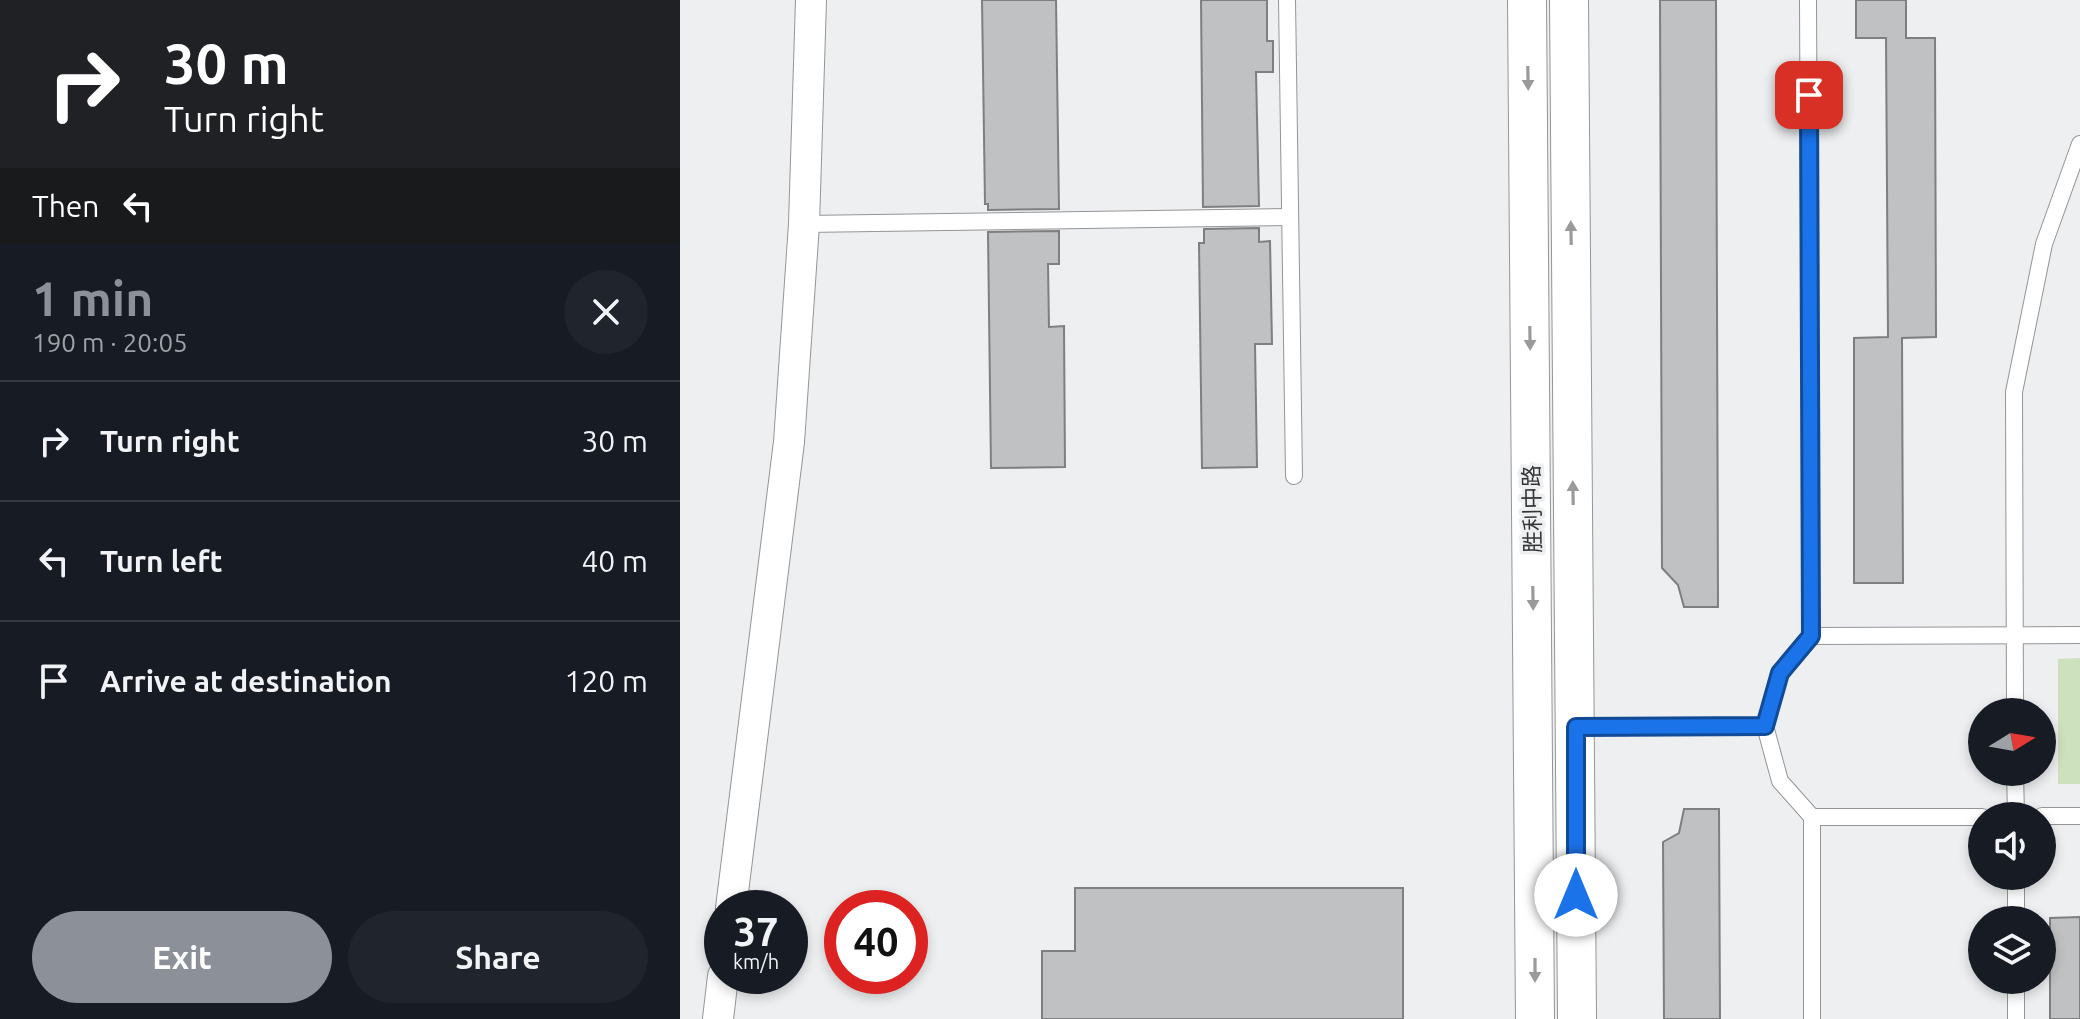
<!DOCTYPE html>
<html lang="en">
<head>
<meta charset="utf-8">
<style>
  :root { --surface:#171b24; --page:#20242c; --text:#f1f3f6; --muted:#9ea1a6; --line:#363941; --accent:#8c9099 }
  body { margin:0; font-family:Ubuntu,"Noto Sans SC",sans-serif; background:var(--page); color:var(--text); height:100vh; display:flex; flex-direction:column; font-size:30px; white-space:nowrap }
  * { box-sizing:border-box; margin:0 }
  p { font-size:26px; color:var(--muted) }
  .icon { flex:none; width:44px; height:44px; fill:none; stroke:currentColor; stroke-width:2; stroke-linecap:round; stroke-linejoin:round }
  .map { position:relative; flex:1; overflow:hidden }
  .panel { display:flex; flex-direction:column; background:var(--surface); width:680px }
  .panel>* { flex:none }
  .banner { background:#202124; color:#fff; overflow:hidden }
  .needle { width:52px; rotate:79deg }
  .fabs { position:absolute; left:1288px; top:698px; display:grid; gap:16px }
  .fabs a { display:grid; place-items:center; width:88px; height:88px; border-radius:50%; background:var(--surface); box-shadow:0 4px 12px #0003; font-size:40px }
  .speed { position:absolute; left:24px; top:890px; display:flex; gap:16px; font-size:40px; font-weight:700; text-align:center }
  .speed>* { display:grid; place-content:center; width:104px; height:104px; border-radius:50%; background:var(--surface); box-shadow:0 4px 12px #0003; line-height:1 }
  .speed small { font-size:20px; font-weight:400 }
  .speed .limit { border:12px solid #d22; background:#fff; color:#111 }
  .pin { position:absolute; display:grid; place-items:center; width:68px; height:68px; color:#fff; margin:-34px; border-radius:16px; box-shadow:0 4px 12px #0006 }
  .me { position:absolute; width:88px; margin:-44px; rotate:0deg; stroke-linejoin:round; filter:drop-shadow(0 0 6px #0008) }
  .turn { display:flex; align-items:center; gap:28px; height:168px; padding:0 32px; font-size:36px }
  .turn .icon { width:104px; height:104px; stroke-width:2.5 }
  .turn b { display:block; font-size:56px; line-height:68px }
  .then { display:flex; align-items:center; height:76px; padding:0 32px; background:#0003; gap:16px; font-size:30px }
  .round { display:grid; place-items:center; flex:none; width:84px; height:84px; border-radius:42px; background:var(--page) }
  .head { display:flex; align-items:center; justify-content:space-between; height:136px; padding:0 32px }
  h1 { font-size:48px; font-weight:600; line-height:60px; color:var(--accent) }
  .cta { display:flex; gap:16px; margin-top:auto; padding:16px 32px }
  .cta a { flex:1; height:92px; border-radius:48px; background:var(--accent); color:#fff; font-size:32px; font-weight:600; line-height:92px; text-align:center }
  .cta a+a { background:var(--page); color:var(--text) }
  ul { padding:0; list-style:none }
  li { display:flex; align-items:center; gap:24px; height:120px; padding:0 32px; border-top:2px solid var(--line) }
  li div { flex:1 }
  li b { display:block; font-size:30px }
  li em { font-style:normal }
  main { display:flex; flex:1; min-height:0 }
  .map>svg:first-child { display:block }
</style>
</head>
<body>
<main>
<section class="panel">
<div class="banner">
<div class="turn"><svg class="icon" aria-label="right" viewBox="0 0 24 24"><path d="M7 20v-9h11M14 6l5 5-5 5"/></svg><div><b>30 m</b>Turn right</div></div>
<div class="then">Then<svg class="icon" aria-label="left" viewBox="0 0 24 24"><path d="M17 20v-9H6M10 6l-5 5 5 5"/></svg></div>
</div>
<div class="head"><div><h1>1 min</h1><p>190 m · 20:05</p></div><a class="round"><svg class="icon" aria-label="close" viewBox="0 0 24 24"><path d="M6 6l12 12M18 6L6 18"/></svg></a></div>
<ul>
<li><svg class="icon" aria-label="right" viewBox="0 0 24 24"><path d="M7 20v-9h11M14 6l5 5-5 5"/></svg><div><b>Turn right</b></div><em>30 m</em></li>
<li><svg class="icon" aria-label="left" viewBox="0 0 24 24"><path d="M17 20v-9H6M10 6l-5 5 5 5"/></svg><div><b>Turn left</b></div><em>40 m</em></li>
<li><svg class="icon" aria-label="arrive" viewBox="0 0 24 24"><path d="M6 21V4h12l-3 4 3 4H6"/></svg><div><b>Arrive at destination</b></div><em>120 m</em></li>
</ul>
<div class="cta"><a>Exit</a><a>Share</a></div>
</section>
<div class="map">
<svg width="1400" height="1019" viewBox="0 0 1400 1019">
  <rect width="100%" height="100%" fill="#edeff0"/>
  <!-- green -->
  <polygon fill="#cee1be" points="1400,658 1400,784 1378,784 1378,659"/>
  <!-- building -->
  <g fill="#c0c1c3" stroke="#7d7f80" stroke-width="2">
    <polygon points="302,0 376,0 379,209 308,210 308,204 305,204"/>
    <polygon points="521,0 587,0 587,41 593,41 593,72 576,72 579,206 523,207"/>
    <polygon points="980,0 1036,0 1038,607 1004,607 998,585 982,568"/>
    <polygon points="1176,0 1226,0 1226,38 1255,38 1256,337 1222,338 1223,583 1174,583 1174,338 1208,337 1206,38 1176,38"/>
    <polygon points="579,228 579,242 590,241 592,344 575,344 577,467 522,468 519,243 524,243 524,229"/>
    <polygon points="379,231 379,264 368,264 369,327 384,326 385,467 311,468 308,232"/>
    <polygon points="1004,809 1039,809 1040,1019 984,1019 983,842 999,833"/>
    <polygon points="395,888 723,888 723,1019 362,1019 362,951 395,951"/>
    <polygon points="1400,917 1400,1019 1370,1019 1370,918"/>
  </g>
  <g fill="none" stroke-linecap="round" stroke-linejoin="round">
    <defs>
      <g id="service">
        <polyline points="607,0 614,476"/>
        <polyline points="1128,0 1131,636 1100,673 1085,726 1100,781 1132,817 1132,1019"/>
        <polyline points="124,224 610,217"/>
        <polyline points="1131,636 1400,635"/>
        <polyline points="1335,712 1334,392 1364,244 1400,144"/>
        <polyline points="896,727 1085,726"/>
        <polyline points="1335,772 1336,816"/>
        <polyline points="1362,816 1400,816"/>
        <polyline points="1132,817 1302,817"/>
        <polyline points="1336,876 1336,920"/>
        <polyline points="1336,980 1336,1019"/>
      </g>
      <g id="minor">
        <polyline points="51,908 109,442 124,224 131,0"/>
        <polyline points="38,1019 43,976"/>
      </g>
      <g id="tertiary">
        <polyline points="847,0 855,1019"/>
        <polyline points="889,0 897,1019"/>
      </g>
    </defs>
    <!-- service casing -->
    <use href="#service" stroke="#949597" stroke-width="18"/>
    <!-- minor casing -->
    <use href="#minor" stroke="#949597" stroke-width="32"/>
    <!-- tertiary casing -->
    <use href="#tertiary" stroke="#949597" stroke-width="40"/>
    <!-- service -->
    <use href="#service" stroke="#fff" stroke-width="16"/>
    <!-- minor -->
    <use href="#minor" stroke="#fff" stroke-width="30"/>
    <!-- tertiary -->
    <use href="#tertiary" stroke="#fff" stroke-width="38"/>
  </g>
  <!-- one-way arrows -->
  <defs><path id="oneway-solid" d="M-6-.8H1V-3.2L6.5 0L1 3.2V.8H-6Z" transform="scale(2)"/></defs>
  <g fill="#9a9a9a">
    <use href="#oneway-solid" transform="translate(848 78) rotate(89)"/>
    <use href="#oneway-solid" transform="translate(891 233) rotate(-91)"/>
    <use href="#oneway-solid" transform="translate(850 338) rotate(89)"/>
    <use href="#oneway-solid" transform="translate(893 493) rotate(-91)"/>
    <use href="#oneway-solid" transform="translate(853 598) rotate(89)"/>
    <use href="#oneway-solid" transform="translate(855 970) rotate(90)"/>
  </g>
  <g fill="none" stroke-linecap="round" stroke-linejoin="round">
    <defs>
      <polyline id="route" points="896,895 896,727 1085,726 1100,673 1131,636 1129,95"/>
    </defs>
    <!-- route casing -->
    <use href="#route" stroke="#114b97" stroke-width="20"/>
    <!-- route -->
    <use href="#route" stroke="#1a73e8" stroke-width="14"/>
  </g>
  <g text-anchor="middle" stroke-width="7" stroke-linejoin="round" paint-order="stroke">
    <!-- street labels -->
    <g font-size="22" fill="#353536" stroke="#edeff0">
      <text transform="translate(852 509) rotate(-91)" y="8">胜利中路</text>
    </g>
  </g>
</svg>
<div class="fabs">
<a><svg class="needle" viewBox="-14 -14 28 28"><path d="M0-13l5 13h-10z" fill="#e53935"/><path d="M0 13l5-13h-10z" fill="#9ea1a6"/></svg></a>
<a><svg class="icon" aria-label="sound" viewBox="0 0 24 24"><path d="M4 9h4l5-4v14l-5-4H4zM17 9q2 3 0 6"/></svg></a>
<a><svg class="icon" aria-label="layers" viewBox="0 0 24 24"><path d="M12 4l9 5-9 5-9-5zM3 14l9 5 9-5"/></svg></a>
</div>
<div class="speed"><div>37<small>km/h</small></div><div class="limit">40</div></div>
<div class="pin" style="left:1129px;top:95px;background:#d93025"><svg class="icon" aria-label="arrive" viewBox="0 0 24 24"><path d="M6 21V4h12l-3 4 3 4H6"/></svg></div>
<svg class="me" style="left:896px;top:895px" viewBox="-20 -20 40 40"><circle r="19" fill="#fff"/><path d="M0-13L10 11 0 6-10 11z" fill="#1a73e8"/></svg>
</div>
</main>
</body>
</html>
